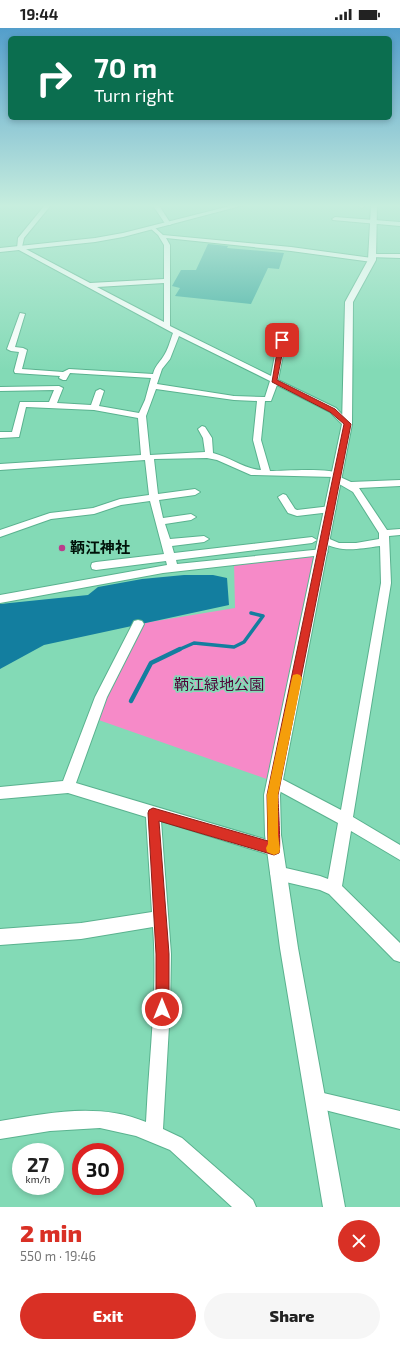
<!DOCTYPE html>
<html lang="en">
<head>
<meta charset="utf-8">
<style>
  :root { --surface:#fff; --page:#f6f6f6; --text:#222; --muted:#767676; --accent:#d93025 }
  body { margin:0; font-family:"Exo 2","Noto Sans JP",sans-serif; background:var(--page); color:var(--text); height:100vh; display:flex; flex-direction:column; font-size:15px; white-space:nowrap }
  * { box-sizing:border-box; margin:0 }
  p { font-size:13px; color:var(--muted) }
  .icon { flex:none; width:22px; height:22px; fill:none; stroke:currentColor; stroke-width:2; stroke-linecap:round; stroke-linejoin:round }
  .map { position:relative; height:1179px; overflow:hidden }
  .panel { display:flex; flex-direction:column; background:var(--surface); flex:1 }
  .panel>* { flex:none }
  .guide { position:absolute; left:8px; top:8px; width:384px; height:84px; border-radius:6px; box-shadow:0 2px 6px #0003; background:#0b6e4f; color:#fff; overflow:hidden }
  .speed { position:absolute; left:12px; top:1115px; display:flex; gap:8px; font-size:20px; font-weight:700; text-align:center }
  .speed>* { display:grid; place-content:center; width:52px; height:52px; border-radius:50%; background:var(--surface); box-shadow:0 2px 6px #0003; line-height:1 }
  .speed small { font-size:10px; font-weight:400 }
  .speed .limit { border:6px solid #d22; background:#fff; color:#111 }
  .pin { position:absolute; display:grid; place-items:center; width:34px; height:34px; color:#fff; margin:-17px; border-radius:8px; box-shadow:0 2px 6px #0006 }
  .me { position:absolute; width:44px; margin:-22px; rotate:0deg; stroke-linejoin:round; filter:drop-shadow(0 0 3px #0008) }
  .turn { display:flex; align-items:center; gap:14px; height:84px; padding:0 20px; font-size:18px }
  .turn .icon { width:52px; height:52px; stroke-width:2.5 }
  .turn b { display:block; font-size:28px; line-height:34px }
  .round { display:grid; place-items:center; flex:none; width:42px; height:42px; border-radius:21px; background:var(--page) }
  .head { display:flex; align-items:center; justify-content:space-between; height:68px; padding:0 20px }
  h1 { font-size:24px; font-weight:800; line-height:30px; color:var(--accent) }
  .primary-button { display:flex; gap:8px; margin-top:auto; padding:8px 20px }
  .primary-button a { flex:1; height:46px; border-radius:24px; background:var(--accent); color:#fff; font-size:16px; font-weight:800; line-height:46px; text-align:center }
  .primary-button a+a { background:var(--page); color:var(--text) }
  .status { display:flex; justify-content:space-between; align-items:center; height:28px; padding:0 20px; background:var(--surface); direction:ltr }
  .status svg { height:11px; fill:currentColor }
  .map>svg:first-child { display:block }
</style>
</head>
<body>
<div class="status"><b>19:44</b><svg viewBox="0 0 49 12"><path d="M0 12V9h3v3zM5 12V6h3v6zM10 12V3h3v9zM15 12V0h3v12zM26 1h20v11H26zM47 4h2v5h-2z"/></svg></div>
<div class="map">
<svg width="400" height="1179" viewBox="0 0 400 1179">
  <rect width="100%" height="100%" fill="#83dab6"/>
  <!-- green -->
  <polygon fill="#f68ac8" points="323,524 275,754 93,690 138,596 235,580 234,534"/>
  <!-- water -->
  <polygon fill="#137e9f" points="184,547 213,547 227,550 229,577 44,617 0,641 0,576 88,567 98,559 142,551"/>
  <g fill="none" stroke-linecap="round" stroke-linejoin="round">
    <!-- stream-far1 -->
    <polyline stroke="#137e9f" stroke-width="3.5" points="178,622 194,615 234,619 244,614 263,588 251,585"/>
    <!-- stream -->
    <polyline stroke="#137e9f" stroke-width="4.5" points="131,673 151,635 180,621"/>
  </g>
  <!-- building -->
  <polygon fill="#3baa9f" points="208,216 228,218 227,220 284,225 279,241 268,240 251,276 175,268 180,260 172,258 181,242 196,242"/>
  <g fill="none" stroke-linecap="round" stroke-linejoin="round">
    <defs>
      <g id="minor">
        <path d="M 45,177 L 51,177 L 24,210 L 22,219 L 90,255 L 164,251 L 164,217 L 158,207 L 150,200 L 153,198 L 163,207 L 291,219 L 372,230 L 375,232 L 372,234 L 291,223 L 166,210 L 170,217 L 170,298 L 271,348 L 278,312 L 282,310 L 285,310 L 286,312 L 278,352 L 336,380 L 351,396 L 350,398 L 344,398 L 330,384 L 277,357 L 271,373 L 265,373 L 261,412 L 270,443 C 283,443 334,439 342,447 L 340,449 L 351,454 L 400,452 L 400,458 L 359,460 L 387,502 L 400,501 L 400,507 L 389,508 L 391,555 L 353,789 L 400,817 L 400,832 L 351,803 L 342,858 L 400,915 L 400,934 L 394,932 L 329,866 L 320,862 L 277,852 L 272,850 L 270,845 L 272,840 L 277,838 L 320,848 L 328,851 L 338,795 L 270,758 L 268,754 L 270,750 L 275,748 L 280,750 L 341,782 L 381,555 L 380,518 C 356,521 343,525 321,514 L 320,512 L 325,509 L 339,515 L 356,515 L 379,511 L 379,505 L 353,464 L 334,453 L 332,451 L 334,449 L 251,447 L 217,432 L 207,430 L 154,431 L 158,466 L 195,461 L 200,464 L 195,467 L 159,472 L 163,490 L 191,486 L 196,489 L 191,492 L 165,496 L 170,511 L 204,508 L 209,511 L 204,514 L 172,518 L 174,525 L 312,509 L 317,512 L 312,515 L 176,532 L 177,536 L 323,521 L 328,524 L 323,527 L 163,545 L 0,575 L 0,567 L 167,537 L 166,533 L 96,542 L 92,541 L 91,538 L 92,535 L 96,534 L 164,526 L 150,473 L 121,477 L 94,486 L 51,491 L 0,509 L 0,502 L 50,485 L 93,480 L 120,471 L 149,467 L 145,432 L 0,442 L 0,436 L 141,427 L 138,390 L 94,382 L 26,379 L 19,409 L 0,410 L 0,404 L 12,404 L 20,374 L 49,374 L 54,362 L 0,363 L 0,359 L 59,358 L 63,360 L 57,375 L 91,377 L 96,363 L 100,361 L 104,363 L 99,378 L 139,385 L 145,372 L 151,350 L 70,345 L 66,352 L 63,352 L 59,350 L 60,348 L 15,345 L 14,343 L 19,324 L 11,323 L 7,321 L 20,285 L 25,286 L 15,319 L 23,320 L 27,322 L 22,341 L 63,344 L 69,341 L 153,346 C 155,338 159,335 163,329 C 168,322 170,313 173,305 L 17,221 L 18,210 ZM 164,255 L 164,294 L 97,259 ZM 179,308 L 270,353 L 265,369 L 234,368 L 157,356 L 162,341 L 170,331 ZM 156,361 L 234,372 L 257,373 L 253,412 L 261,442 C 244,441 230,429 213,425 L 212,410 L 205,399 L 202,398 L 198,401 L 203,410 L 205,424 L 150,427 L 146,388 Z"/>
        <polygon points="155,177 161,177 160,179 171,196 170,197 166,197 154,179"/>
        <polygon points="358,177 364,177 365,178 362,180"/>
        <polygon points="335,189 400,194 400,198 333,192 332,191"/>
        <polygon points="372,226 400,226 400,230 370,229 370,227"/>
        <polygon points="283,466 286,467 295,481 297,482 331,478 336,481 331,484 297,488 288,485 278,469"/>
        <path d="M 138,592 L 142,593 L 144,596 L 107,669 L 76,755 L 274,814 L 279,816 L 281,821 L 279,826 L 274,828 L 161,793 L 171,926 L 170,981 L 163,1101 L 182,1110 L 253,1172 L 256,1179 L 232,1179 L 170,1122 L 136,1108 L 100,1100 L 50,1103 L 0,1111 L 0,1093 C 48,1085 99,1074 146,1094 C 149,1029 158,964 153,899 L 81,911 L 0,917 L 0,901 L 81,895 L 152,884 L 146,789 L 68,765 L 0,771 L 0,759 L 63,753 L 95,669 L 134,593 Z"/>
        <polygon points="315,1063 400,1083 400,1101 309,1078 306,1072 309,1066"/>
      </g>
      <g id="tertiary">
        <polygon points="234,177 244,177 123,209 95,214 0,224 0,220 95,210 123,205"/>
        <polygon points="371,177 377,177 376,232 353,274 352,396 280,767 281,807 298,920 345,1179 323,1179 280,920 265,807 264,767 342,396 345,274 368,232"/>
      </g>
    </defs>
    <!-- minor casing -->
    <use href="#minor" stroke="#5ab28f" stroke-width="2"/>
    <!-- tertiary casing -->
    <use href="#tertiary" stroke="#5ab28f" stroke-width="2"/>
    <!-- minor -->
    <use href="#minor" fill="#fff" fill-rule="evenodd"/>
    <!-- tertiary -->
    <use href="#tertiary" fill="#fff" fill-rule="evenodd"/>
  </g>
  <!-- sky -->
  <linearGradient id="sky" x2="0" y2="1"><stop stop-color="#539ecb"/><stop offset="0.52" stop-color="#c7eede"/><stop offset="1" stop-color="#c7eede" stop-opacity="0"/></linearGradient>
  <rect width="400" height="342" fill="url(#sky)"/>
  <!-- route -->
  <path fill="#d93025" stroke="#8d1f18" d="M 282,310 L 285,312 L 277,352 L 335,381 L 351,396 L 278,767 C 278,777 281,819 279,825 L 274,827 L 159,793 L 169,926 L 169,981 L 167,985 L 162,987 L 157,985 L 156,981 L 156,926 L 148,785 L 149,782 L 153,780 L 268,813 L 267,767 L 344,396 L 330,384 L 272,354 L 279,312 Z"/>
  <!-- slow -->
  <polygon fill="#f59e0b" points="297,646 300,647 302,650 278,767 278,807 280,821 279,825 274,827 267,824 266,820 268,816 267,767 292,650 293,647"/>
  <!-- markers -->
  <circle fill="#ba3d8c" stroke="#83dab6" stroke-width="1.5" cx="62" cy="520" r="4"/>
  <g text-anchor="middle" stroke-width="3.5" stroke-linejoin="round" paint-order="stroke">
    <!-- poi labels -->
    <g font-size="15" font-weight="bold" fill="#001209" stroke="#83dab6" text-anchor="start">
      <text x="70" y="525">鞆江神社</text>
    </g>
    <!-- park labels -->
    <g font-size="15" fill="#500338" stroke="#83dab6">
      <text x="219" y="662">鞆江緑地公園</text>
    </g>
  </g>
</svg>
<div class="speed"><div>27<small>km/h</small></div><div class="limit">30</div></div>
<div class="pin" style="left:282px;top:312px;background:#d93025"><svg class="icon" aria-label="arrive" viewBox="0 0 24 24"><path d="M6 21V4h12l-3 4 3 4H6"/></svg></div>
<svg class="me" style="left:162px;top:981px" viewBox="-20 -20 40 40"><circle r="17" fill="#d93025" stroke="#fff" stroke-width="3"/><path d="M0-11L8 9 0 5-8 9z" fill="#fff"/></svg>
<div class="guide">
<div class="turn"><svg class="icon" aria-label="right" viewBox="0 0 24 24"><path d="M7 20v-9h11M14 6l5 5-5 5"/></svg><div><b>70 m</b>Turn right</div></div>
</div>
</div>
<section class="panel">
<div class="head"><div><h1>2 min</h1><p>550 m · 19:46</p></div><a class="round" style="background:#d93025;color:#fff"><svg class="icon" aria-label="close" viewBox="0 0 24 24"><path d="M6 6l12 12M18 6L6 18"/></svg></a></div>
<div class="primary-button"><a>Exit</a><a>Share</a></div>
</section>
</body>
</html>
